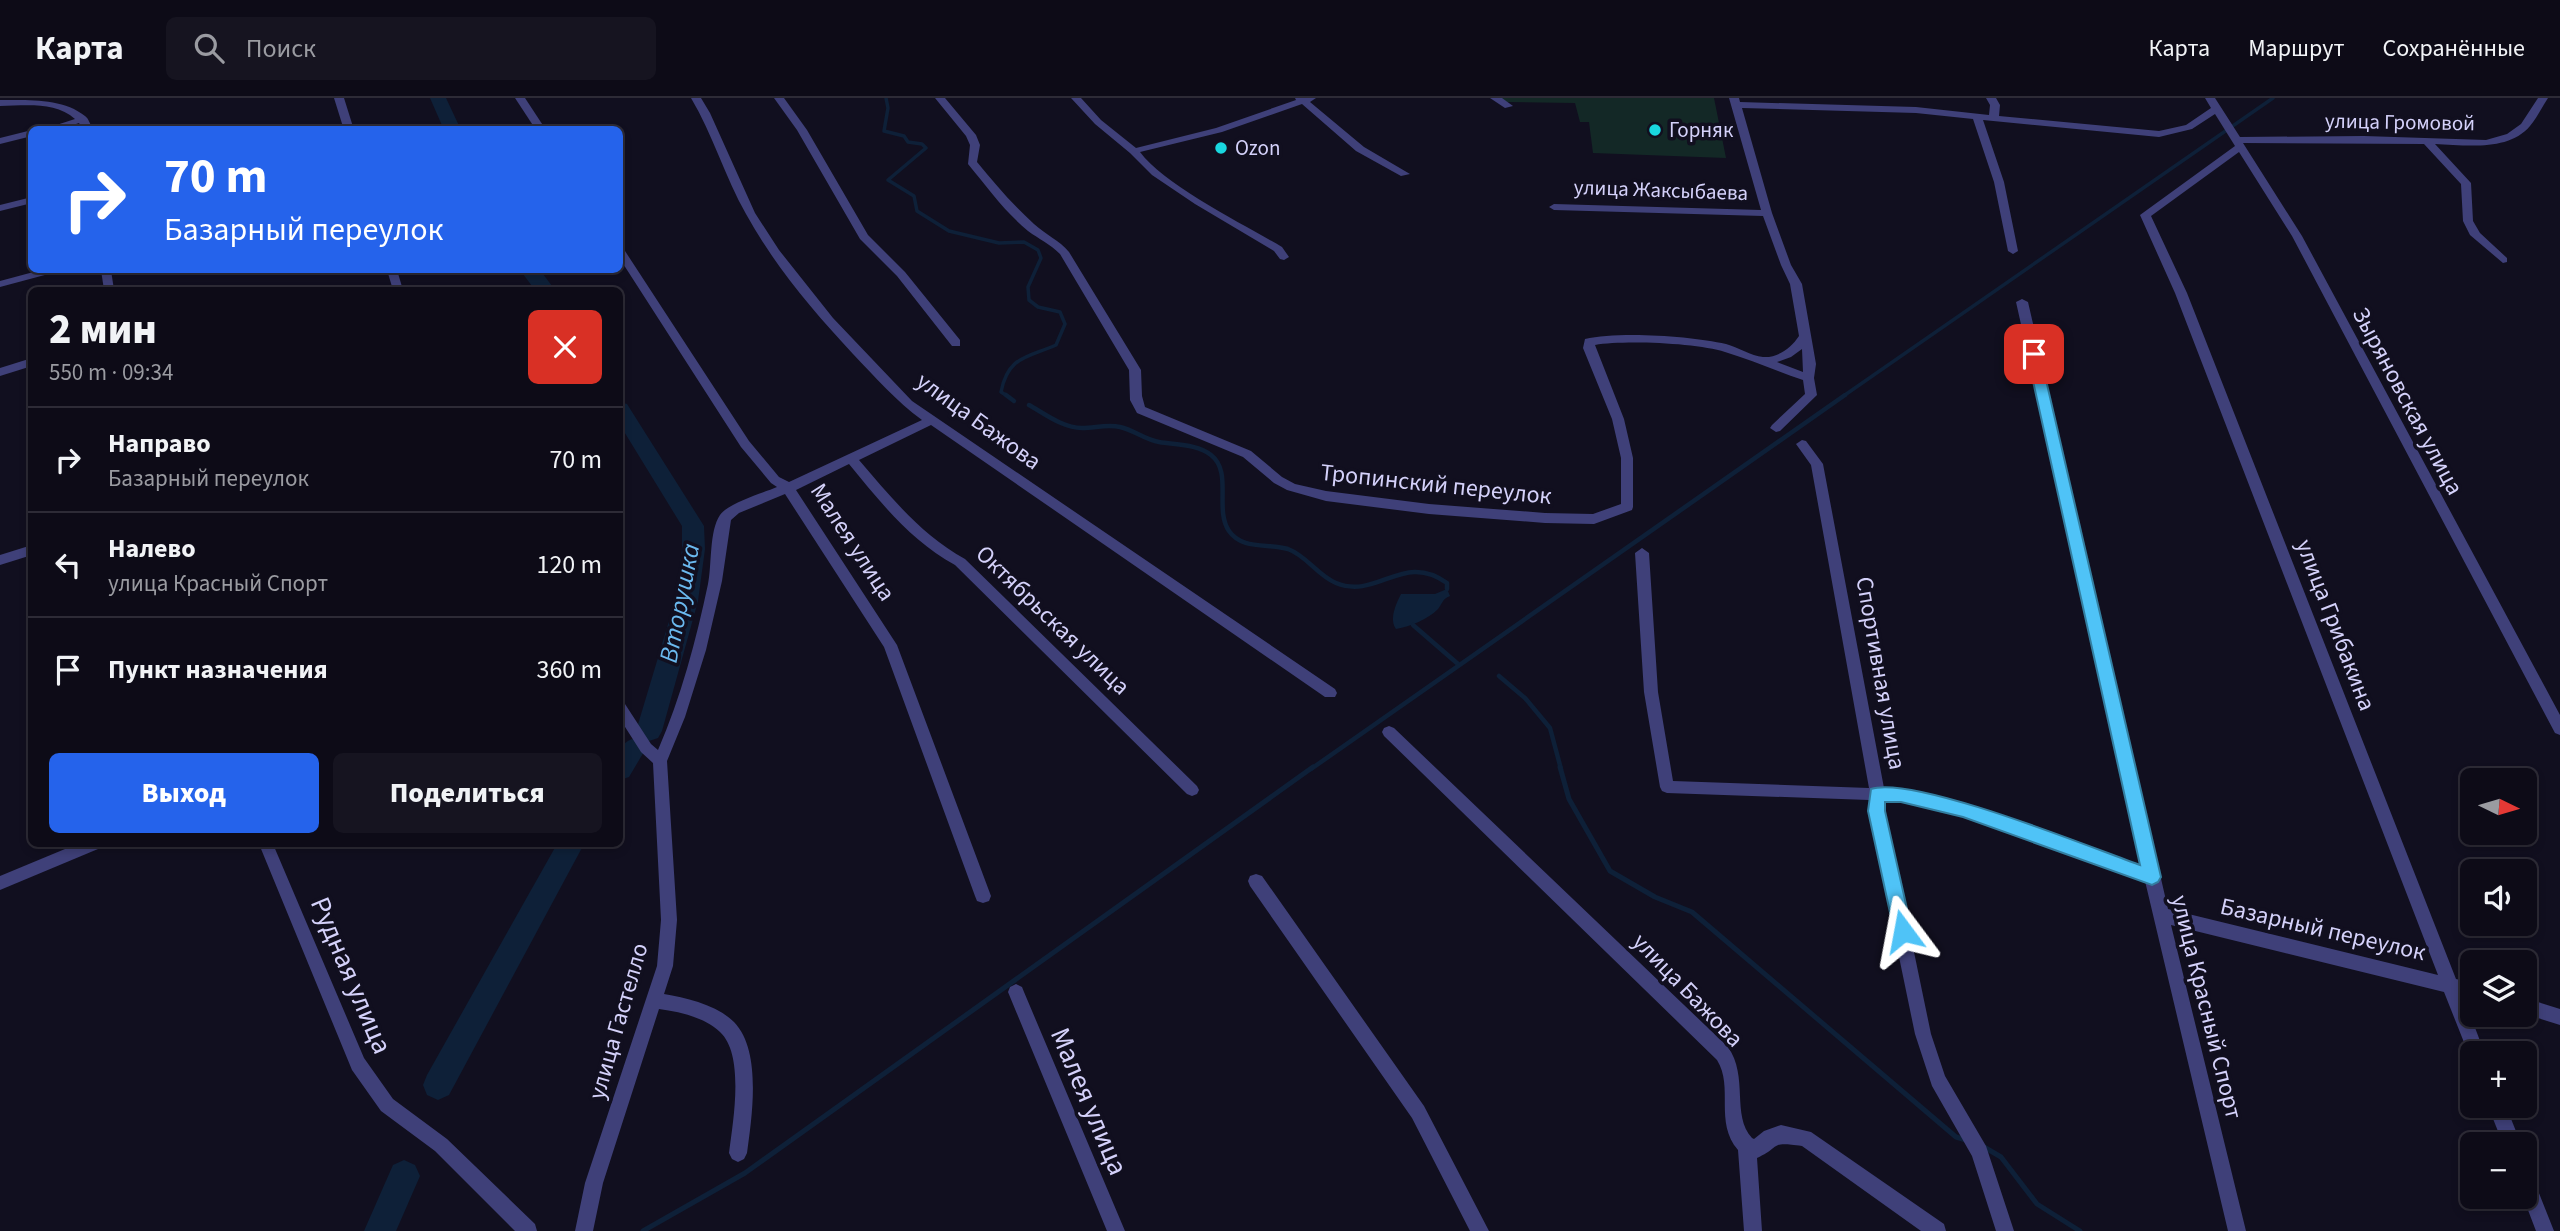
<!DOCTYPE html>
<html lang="ru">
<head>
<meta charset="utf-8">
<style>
  :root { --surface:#0d0b17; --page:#161420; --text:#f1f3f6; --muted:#9a9ba1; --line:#2d2b36; --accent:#2563eb }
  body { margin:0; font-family:"Source Sans 3",sans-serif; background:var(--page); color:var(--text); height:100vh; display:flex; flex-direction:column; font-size:26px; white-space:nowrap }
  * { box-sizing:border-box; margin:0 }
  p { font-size:23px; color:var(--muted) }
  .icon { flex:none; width:38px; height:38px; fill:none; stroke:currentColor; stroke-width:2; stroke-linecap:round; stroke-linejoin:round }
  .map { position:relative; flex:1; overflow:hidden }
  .details { position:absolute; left:28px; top:189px; width:595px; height:560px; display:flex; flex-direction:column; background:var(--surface); border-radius:10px; box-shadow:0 4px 10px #0003,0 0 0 2px var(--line) }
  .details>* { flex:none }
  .top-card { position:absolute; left:28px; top:28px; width:595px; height:147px; border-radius:10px; box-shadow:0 4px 10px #0003,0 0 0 2px var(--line); background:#2563eb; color:#fff; overflow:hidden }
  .needle { width:46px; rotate:95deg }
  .buttons { position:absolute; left:2460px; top:670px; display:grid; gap:14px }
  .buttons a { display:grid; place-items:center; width:77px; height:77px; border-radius:10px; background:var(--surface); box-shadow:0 4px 10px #0003,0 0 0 2px var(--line); font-size:35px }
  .pin { position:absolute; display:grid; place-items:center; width:60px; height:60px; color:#fff; margin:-30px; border-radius:14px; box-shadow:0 4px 10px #0006 }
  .me { position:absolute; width:77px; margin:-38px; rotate:347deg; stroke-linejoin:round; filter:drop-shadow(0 0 5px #0008) }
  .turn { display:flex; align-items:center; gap:24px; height:147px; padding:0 21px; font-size:32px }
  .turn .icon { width:91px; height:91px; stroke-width:2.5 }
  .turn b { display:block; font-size:49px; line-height:60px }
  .round { display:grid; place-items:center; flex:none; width:74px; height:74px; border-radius:10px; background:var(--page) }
  .headline { display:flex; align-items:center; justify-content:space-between; height:119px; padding:0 21px }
  h1 { font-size:42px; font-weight:800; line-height:52px }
  .cta { display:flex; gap:14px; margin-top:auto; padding:14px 21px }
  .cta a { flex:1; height:80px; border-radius:10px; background:var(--accent); color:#fff; font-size:28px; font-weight:800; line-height:80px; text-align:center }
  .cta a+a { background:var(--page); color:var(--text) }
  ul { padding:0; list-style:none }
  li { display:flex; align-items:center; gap:21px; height:105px; padding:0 21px; border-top:2px solid var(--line) }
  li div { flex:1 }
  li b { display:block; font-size:26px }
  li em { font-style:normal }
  header { display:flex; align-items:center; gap:42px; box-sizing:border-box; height:98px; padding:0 35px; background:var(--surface); border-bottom:2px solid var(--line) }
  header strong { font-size:33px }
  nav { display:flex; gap:38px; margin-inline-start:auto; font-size:24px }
  .search { width:490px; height:63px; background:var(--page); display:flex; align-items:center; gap:18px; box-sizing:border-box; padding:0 24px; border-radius:10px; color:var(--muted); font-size:26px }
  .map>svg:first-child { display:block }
</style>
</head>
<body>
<header>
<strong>Карта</strong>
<div class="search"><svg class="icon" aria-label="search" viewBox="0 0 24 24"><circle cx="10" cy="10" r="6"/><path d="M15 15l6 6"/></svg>Поиск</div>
<nav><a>Карта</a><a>Маршрут</a><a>Сохранённые</a></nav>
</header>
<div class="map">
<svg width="2560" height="1133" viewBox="0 0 2560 1133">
  <rect width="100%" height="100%" fill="#110f1f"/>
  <!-- green -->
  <polygon fill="#132826" points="1500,0 1714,0 1726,60 1593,55 1589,24 1580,24 1575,5 1507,4"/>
  <!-- water -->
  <path fill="#0e2038" d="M 1447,491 L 1450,498 C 1442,501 1443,505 1438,511 C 1427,522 1411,528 1396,531 C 1389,521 1396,506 1401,496 L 1435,496 Z"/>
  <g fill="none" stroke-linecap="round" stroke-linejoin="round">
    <!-- stream-far2 -->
    <g stroke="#0e2038" stroke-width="3.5">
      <path d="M 886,0 L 888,10 L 884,33 L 904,38 L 908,44 L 922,46 L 926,50 L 888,82 L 914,98 L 917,113 L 949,133 L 999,145 L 1024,144 L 1038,152 L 1041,160 L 1028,189 L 1029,202 L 1038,209 L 1060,214 L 1065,226 L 1056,247 C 1027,260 1008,258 1001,294 L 1009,299"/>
      <polyline points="1842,299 2273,0"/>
    </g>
    <!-- stream-far1 -->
    <g stroke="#0e2038" stroke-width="4.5">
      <polyline points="1006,297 1014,303"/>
      <path d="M 1029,307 C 1045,316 1063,330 1082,330 C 1095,330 1107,326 1120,329 C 1134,332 1145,342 1159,344 C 1176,347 1197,346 1211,357 C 1233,374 1214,411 1229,433 C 1242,452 1268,445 1288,451 C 1307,458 1317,477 1336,485 C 1378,502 1403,453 1447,485 L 1447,491"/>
      <polyline points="1413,527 1458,566"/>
      <polyline points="1499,578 1525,600 1550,630 1561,671"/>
      <polyline points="1311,671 1845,297"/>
    </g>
    <!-- stream -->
    <g stroke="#0e2038" stroke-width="5">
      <polyline points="1560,669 1569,701 1610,773 1655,799 1692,814 1956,1039 1966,1042"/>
      <polyline points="1984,1049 2001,1059 2037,1106 2080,1133"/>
      <polyline points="643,1133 745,1075 1313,669"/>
    </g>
    <!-- river -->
    <g fill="#0e2038" fill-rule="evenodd">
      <polygon points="430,0 446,0 461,32 444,32"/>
      <polygon points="520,172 540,172 555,192 535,192"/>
      <polygon points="620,304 627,306 704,428 705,451 698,503 662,633 658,640 649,643 640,640 636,633 675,503 682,451 682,428 620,327"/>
      <path d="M 632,641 L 641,645 L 645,652 L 629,679 L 620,682 C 619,666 615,647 632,641 Z"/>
      <polygon points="557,746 584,746 449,997 438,1002 427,997 423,987 427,977"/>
      <polygon points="404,1062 415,1067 420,1078 396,1133 364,1133 393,1067"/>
    </g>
    <!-- minor -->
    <g fill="#3f4079" fill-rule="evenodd">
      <polygon points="334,0 344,0 354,32 344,32"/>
      <polygon points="515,0 525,0 546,32 536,32"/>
      <path d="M 691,0 L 701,0 L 710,15 L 755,115 L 779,152 L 833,220 L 912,303 L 1335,591 L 1337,595 L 1335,599 L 1325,599 L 931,327 L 859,362 C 891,399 921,437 965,461 L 1197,688 L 1199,692 L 1197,696 L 1192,698 L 1187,696 L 955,467 C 911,443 881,405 849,366 L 796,392 L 897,547 L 991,798 L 989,803 L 983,805 L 977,803 L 975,798 L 884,549 L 785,396 L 739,415 L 731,422 L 722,483 L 706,552 L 685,619 L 667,663 L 677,822 L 673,868 L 664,896 C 687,900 717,907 734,924 C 762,953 752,1018 747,1055 L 744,1061 L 738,1064 L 732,1061 L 729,1055 C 733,1024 745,957 720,934 C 704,919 680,914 659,911 L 603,1085 L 593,1133 L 575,1133 L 585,1085 L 657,868 L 661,822 L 653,665 L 641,654 L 620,621 L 620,604 L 625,606 L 651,646 L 658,652 C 681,599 696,543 708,486 C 712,467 709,433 720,417 C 728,405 763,395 777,389 L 771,385 L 741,349 L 620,161 L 620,150 L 625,153 L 749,343 L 779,379 L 789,384 L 922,322 C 896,303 875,279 853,256 C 813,213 774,167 746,116 C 725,79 713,37 691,0 Z"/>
      <polygon points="774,0 784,0 807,32 868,137 905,174 960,242 960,248 952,248 897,178 860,141 797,32"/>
      <path d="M 935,0 L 945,0 L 976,37 L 980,47 L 977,64 C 995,86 1013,107 1034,126 C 1046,137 1059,142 1069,154 L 1141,272 L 1142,298 L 1145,309 L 1251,353 L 1282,379 L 1295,386 L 1326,393 L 1429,406 L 1545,415 L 1593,416 L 1621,406 L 1621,360 L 1612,321 L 1583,250 L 1585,241 C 1619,233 1691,238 1726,246 C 1738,249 1751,258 1763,259 C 1778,260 1791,250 1799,238 L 1790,186 L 1781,167 L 1763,118 L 1554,112 L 1549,109 L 1554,106 L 1761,112 L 1729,0 L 1739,0 L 1740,4 L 1916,9 L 1989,17 L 1990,7 L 1986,0 L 1996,0 L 2000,7 L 1999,18 L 2159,33 L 2186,27 L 2211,10 L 2205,0 L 2215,0 L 2240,39 L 2364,38 L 2486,42 L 2507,36 L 2521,26 L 2538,0 L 2548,0 C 2542,9 2537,20 2530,28 C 2508,54 2465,47 2435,46 L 2471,85 L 2473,123 L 2480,135 L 2507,160 L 2507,164 L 2503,165 L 2470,137 L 2463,123 L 2461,86 L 2424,46 L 2243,45 L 2302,138 L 2560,617 L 2560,637 L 2555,635 L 2292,138 L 2239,54 L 2151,118 L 2187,195 L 2456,881 L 2473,885 L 2473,901 L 2463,898 L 2485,956 L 2473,956 L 2473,963 L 2471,962 L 2444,894 L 2171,827 L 2246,1133 L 2228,1133 L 2145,783 L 1963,717 L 1901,703 L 1884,703 L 1885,714 L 1931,936 L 1945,978 L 1986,1048 L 2014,1133 L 1996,1133 L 1972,1058 L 1932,988 L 1915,936 L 1869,714 L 1869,702 L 1667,695 L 1662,693 L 1660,689 L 1644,594 L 1635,455 L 1642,450 L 1649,455 L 1658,594 L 1673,683 L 1869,690 L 1811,367 L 1796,346 L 1802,342 L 1806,343 L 1823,366 L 1884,690 L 1901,691 L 1963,705 L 2142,768 L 2016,204 L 2022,201 L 2028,204 L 2168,811 L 2438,877 L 2175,195 L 2140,117 L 2235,48 L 2215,16 L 2192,31 L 2159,39 L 1983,22 L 2004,84 L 2018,153 L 2013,156 L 2008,153 L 1994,84 L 1973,21 L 1916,15 L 1742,10 L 1772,115 L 1791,167 L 1802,186 L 1816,266 L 1814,280 L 1817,297 L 1780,333 L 1776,334 L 1770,330 L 1772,327 L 1805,296 L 1803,282 C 1777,273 1751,262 1725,254 C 1697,245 1624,242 1595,247 L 1624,321 L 1633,360 L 1633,409 L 1632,412 L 1594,426 L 1545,425 L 1429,416 L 1326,403 L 1287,392 L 1274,385 L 1243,359 L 1137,315 L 1130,302 L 1129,272 L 1060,156 C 1050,146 1039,141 1028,133 C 1005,114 987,89 968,66 L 970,47 L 966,38 ZM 1802,251 L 1803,274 L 1777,264 L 1791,259 Z"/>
      <path d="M 1071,0 L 1081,0 L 1101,22 L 1136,50 L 1216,30 L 1296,2 L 1295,0 L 1316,0 L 1310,4 L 1364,49 L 1410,76 L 1401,78 L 1356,53 L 1302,6 L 1222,34 L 1140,54 C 1164,87 1245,127 1282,149 L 1289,159 L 1284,162 L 1280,161 L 1274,153 L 1195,106 L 1152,77 L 1130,55 L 1095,26 Z"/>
      <polygon points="1490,0 1502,0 1513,8 1505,10"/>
      <path d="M 0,2 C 28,2 63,0 85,18 C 89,21 90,26 93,32 L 83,32 L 79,25 L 58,32 L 41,32 L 75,21 C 55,3 24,8 0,8 Z"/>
      <polygon points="32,32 32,38 0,46 0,40"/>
      <polygon points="32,99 32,105 0,113 0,107"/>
      <polygon points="41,172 57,172 56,174 0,189 0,183"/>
      <polygon points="101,172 111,172 114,192 104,192"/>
      <polygon points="387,172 397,172 403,192 393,192"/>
      <polygon points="32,260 32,268 0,278 0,270"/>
      <polygon points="32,447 32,457 0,467 0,457"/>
      <path d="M 1389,628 L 1394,630 L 1728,949 C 1749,979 1731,1017 1752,1040 L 1754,1041 L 1764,1033 L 1781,1027 L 1811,1034 L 1944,1126 L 1946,1133 L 1921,1133 L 1802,1048 C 1768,1043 1782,1049 1757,1060 L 1762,1133 L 1744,1133 L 1738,1052 C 1714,1024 1734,989 1717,962 L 1384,638 L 1382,634 L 1384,630 Z"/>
      <polygon points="77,746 101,746 98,751 0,792 0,778"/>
      <polygon points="259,746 273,746 364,960 393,1001 447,1041 535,1126 537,1133 515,1133 435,1053 381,1013 352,972"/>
      <polygon points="1256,776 1262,778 1424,1008 1489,1133 1470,1133 1412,1020 1250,788 1248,783 1250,778"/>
      <polygon points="1016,886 1022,889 1024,894 1125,1133 1107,1133 1008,894 1010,889"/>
      <polygon points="2525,900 2560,911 2560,927 2525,916"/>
      <polygon points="2488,1008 2506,1008 2521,1046 2503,1046"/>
      <polygon points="2525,1072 2531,1075 2554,1133 2536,1133 2523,1099 2525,1099"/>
    </g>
  </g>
  <!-- route -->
  <path fill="#4fc3f7" stroke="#337fa1" stroke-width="2" d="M 2034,252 L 2040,256 L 2161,779 L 2158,784 L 2152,787 L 1963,719 L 1901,704 L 1885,704 L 1885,713 L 1912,833 L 1909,839 L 1903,841 L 1896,839 L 1894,833 L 1868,713 L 1871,691 C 1913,677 2090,749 2140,767 L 2027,256 Z"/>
  <!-- markers -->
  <g fill="#19d7df" stroke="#110f1f" stroke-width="2.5">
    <circle cx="1655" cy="32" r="7"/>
    <circle cx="1221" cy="50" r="7"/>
  </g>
  <g text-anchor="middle" stroke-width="7" stroke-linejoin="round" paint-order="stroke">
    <!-- far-street labels -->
    <g font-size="21" fill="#d4d1fa" stroke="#110f1f">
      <text transform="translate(2400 24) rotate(1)" y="7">улица Громовой</text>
      <text transform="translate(1661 92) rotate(2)" y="7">улица Жаксыбаева</text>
    </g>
    <!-- far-poi labels -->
    <g font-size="21" fill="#d4d1fa" stroke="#110f1f" text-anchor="start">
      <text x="1669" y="39">Горняк</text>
      <text x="1235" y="57">Ozon</text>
    </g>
    <!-- street labels -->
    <g font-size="24" fill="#d4d1fa" stroke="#110f1f">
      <text transform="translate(2408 303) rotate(62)" y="8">Зыряновская улица</text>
      <text transform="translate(979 323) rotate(36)" y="8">улица Бажова</text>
      <text transform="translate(1436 386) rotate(6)" y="8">Тропинский переулок</text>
      <text transform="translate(853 444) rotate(57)" y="8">Малея улица</text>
      <text transform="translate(1053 522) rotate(44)" y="8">Октябрьская улица</text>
      <text transform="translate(2336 527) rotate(69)" y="8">улица Грибакина</text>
      <text transform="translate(1881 575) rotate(80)" y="8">Спортивная улица</text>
      <text transform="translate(2323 831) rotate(13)" y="8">Базарный переулок</text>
      <text transform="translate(1688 892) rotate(46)" y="8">улица Бажова</text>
      <text transform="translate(2207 909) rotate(76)" y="8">улица Красный Спорт</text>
      <text transform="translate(618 923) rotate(-74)" y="8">улица Гастелло</text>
    </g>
    <!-- water labels -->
    <g font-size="26" font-style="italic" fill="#6bb9ef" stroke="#110f1f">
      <text transform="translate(679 505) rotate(-79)" y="9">Вторушка</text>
    </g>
    <!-- near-street labels -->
    <g font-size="28" fill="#d4d1fa" stroke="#110f1f">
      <text transform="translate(352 877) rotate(67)" y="10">Рудная улица</text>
      <text transform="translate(1090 1003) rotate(67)" y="10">Малея улица</text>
    </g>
  </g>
</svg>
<div class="buttons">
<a><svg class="needle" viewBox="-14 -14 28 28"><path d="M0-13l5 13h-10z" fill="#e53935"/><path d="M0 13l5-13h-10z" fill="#9a9ba1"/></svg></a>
<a><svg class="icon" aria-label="sound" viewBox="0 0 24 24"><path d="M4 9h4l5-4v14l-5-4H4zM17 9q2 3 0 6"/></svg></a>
<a><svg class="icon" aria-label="layers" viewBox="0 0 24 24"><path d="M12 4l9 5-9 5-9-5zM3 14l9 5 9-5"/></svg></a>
<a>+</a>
<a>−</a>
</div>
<div class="pin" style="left:2034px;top:256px;background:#d93025"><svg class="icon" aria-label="arrive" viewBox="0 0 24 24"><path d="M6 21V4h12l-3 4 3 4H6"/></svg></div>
<svg class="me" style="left:1903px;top:833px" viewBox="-20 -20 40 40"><path d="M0-17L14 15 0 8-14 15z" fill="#4fc3f7" stroke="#fff" stroke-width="4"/></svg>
<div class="top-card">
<div class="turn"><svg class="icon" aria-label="right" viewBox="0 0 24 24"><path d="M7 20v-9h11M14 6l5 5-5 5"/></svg><div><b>70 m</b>Базарный переулок</div></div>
</div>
<section class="details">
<div class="headline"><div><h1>2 мин</h1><p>550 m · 09:34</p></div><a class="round" style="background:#d93025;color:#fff"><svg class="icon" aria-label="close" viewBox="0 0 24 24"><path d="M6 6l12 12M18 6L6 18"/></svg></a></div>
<ul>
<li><svg class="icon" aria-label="right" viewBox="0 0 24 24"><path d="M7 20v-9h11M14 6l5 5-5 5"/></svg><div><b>Направо</b><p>Базарный переулок</p></div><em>70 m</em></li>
<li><svg class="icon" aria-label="left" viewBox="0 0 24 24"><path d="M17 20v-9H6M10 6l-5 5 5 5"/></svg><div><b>Налево</b><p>улица Красный Спорт</p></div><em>120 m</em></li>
<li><svg class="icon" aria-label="arrive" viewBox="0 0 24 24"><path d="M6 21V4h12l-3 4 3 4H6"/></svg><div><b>Пункт назначения</b></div><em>360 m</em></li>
</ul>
<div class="cta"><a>Выход</a><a>Поделиться</a></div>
</section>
</div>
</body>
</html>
